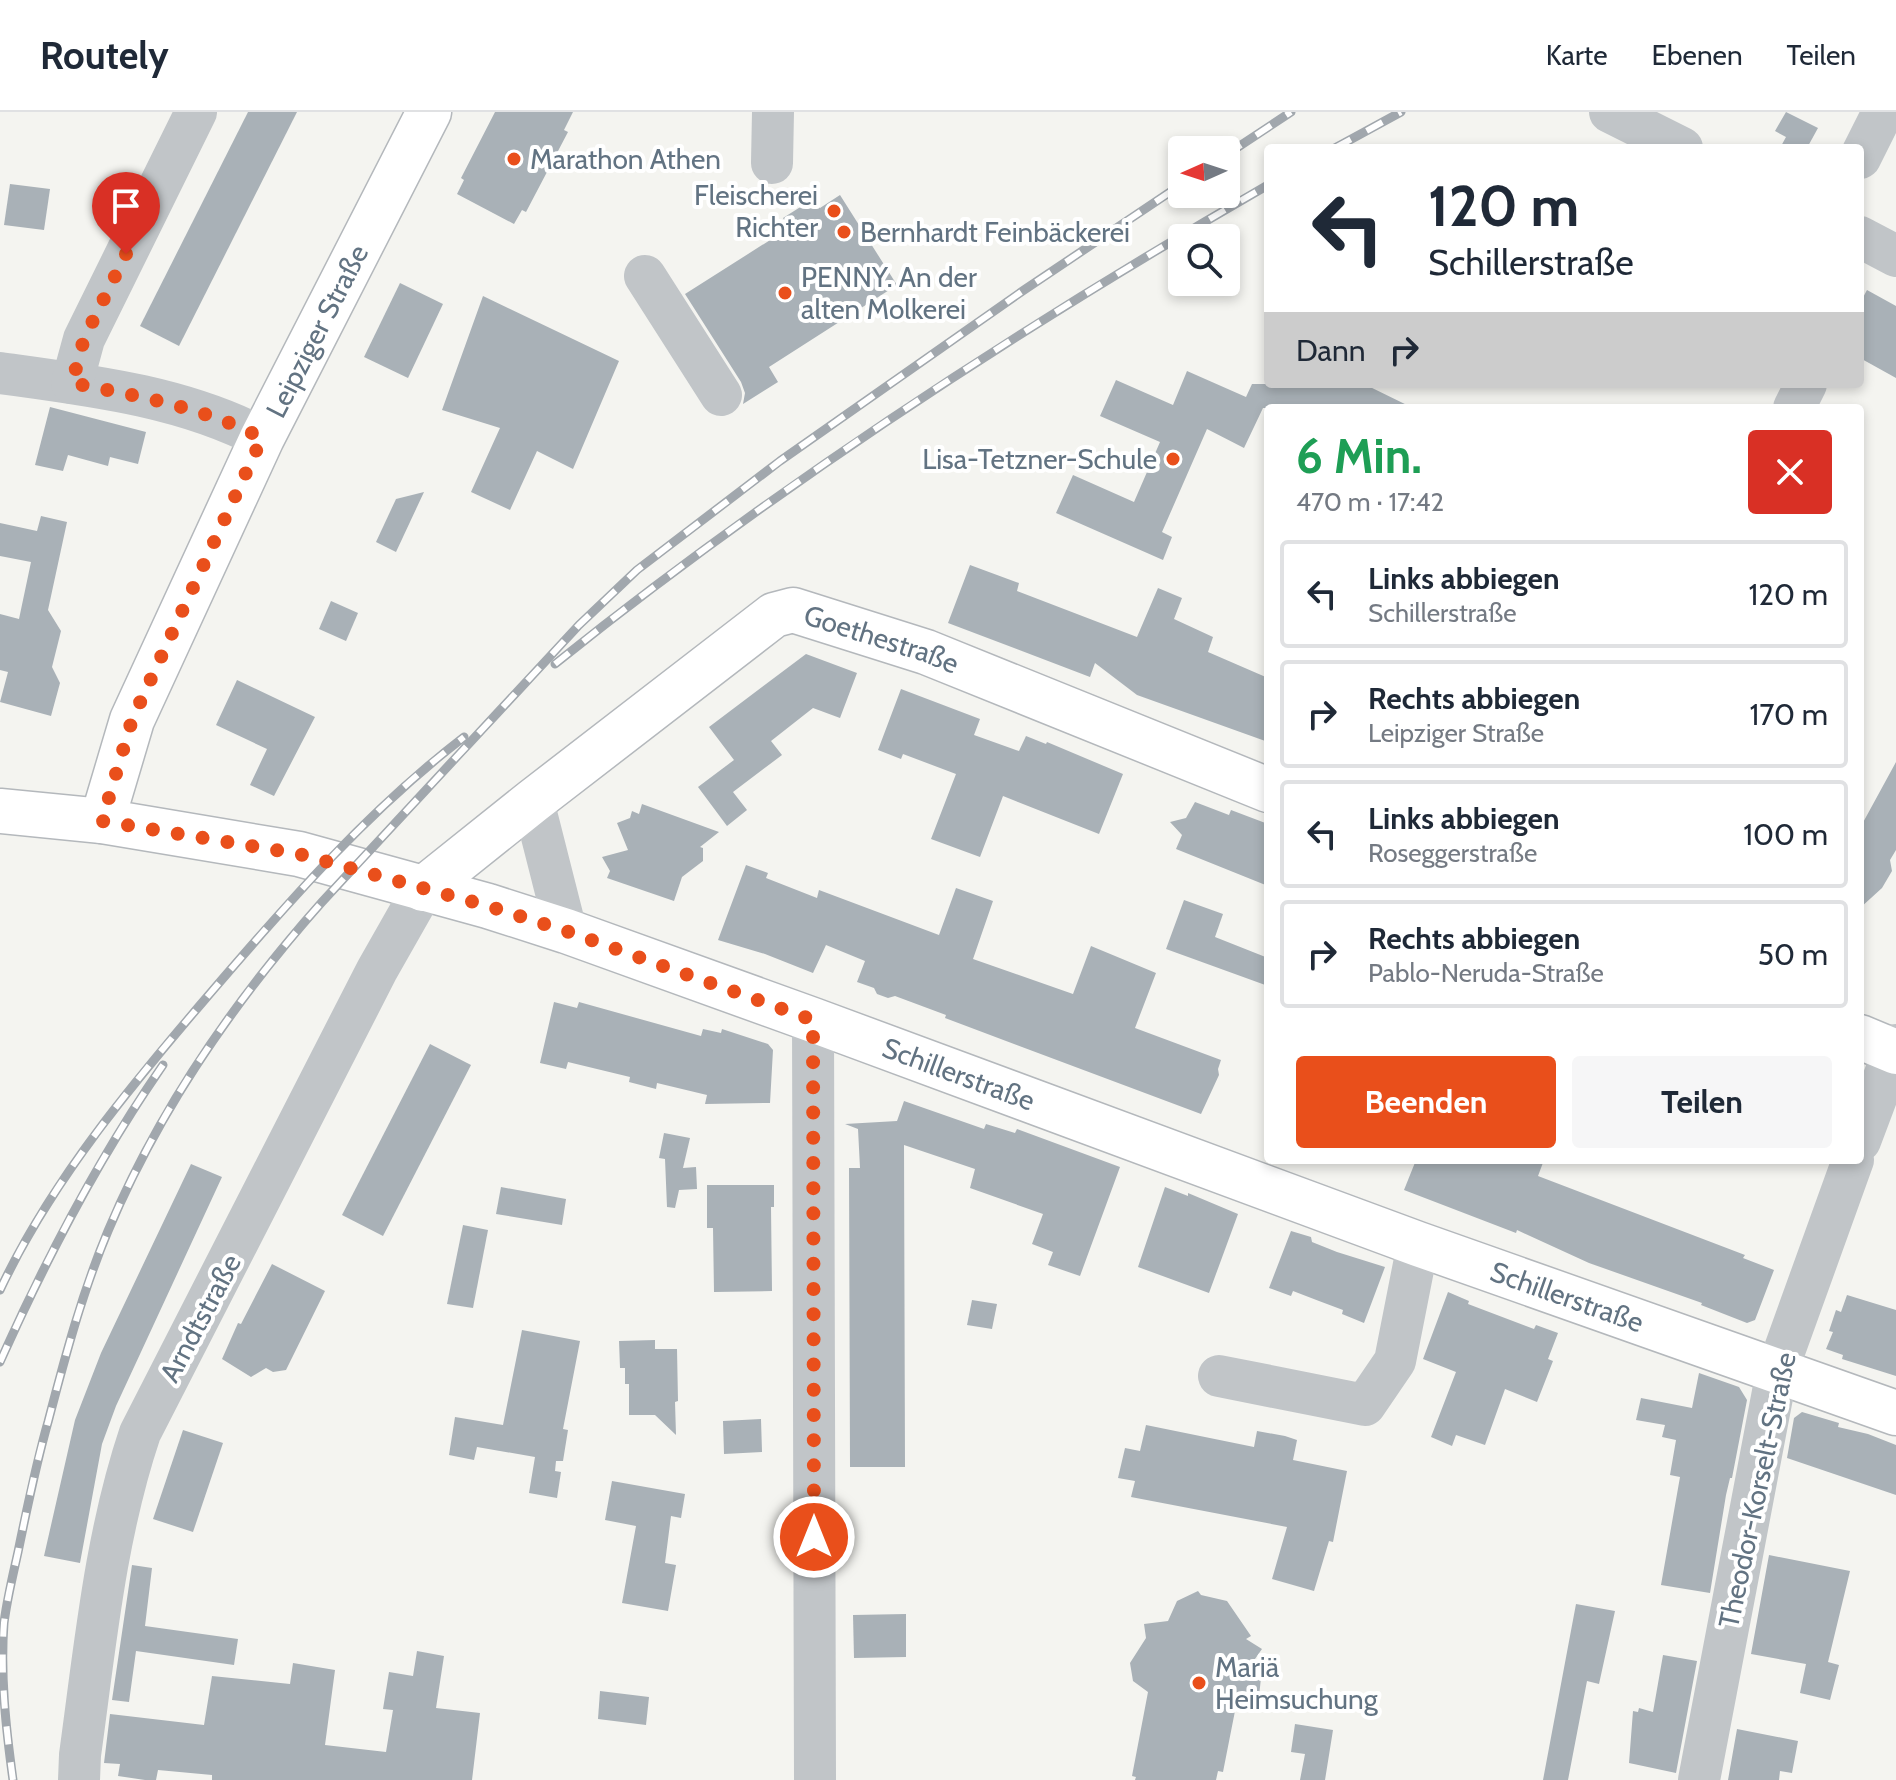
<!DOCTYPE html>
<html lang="de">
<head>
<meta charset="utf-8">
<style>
  :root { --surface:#fff; --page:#f6f6f7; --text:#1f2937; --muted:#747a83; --line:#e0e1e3; --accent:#e94f1b }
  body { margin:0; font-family:Cabin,sans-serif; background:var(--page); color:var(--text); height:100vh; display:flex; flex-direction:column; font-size:30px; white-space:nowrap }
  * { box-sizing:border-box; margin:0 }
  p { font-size:26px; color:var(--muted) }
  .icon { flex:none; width:44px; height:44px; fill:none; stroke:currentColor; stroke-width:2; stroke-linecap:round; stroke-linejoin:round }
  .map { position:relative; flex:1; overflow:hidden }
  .drawer { position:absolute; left:1264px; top:292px; width:600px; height:760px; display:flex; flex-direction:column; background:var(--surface); border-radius:8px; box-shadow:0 4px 12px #0003 }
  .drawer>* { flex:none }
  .guide { position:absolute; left:1264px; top:32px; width:600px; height:244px; border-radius:8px; box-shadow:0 4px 12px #0003; background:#fff; color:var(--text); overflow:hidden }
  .needle { width:52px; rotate:267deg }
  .buttons { position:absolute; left:1168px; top:24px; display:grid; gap:16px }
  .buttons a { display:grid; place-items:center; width:72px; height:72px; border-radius:8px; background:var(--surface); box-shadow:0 4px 12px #0003; font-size:40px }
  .pin { position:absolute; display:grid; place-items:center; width:68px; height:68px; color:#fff; margin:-82px -34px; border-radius:50% 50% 50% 0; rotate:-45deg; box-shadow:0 0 8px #0007 }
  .pin .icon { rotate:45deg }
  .me { position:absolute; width:88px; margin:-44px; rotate:0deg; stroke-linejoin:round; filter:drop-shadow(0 0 6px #0008) }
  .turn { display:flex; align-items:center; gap:28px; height:168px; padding:0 32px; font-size:36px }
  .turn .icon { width:104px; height:104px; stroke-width:2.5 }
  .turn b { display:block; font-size:56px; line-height:68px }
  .then { display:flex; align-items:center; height:76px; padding:0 32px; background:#0003; gap:16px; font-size:30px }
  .round { display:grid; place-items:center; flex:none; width:84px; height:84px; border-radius:8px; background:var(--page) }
  .headline { display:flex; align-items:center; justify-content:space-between; height:136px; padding:0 32px }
  h1 { font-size:48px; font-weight:700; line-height:60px; color:#1e9e55 }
  .button { display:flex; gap:16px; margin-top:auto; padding:16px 32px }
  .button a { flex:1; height:92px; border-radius:8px; background:var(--accent); color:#fff; font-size:32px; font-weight:700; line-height:92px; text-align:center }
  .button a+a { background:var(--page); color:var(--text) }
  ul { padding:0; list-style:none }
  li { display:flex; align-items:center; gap:24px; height:108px; margin:0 16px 12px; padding:0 16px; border:4px solid var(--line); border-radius:8px }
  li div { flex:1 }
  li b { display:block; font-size:30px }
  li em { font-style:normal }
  header { display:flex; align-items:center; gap:48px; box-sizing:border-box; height:112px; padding:0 40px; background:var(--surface); border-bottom:2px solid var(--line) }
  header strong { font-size:38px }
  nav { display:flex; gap:44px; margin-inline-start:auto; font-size:28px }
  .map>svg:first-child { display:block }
</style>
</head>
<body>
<header>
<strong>Routely</strong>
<nav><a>Karte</a><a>Ebenen</a><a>Teilen</a></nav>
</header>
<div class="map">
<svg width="1896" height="1668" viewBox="0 0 1896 1668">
  <rect width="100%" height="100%" fill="#f4f4f0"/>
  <!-- building -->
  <g fill="#a9b1b7">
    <polygon points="248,0 297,0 179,234 140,214"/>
    <polygon points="495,0 573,0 564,18 568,20 526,100 522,98 514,112 457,82 464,68 461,66"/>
    <polygon points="1786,0 1818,16 1807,36 1780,36 1786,25 1775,19"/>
    <polygon points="10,72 50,77 44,118 4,113"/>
    <polygon points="840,83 897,173 769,255 778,270 743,292 745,281 741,270 685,182 789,116 783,106 813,87 820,96"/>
    <polygon points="400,171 443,192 408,266 364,245"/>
    <polygon points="1867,178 1896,194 1896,266 1860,246 1860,191"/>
    <polygon points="483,184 619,249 573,357 537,339 510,398 471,380 500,316 442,298"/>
    <polygon points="1187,259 1246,285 1252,272 1364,272 1413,296 1263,296 1244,336 1207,317 1162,420 1172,425 1163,448 1056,401 1073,363 1134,390 1160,330 1100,304 1116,268 1173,293"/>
    <polygon points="50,295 146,320 138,352 110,345 108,354 68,343 63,359 35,353"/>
    <polygon points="424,380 396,440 376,430 396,387"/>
    <polygon points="41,404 67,410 48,498 61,519 52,555 60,571 51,604 0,590 8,560 0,558 0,502 19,507 31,450 0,444 0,411 37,419"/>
    <polygon points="970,453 1019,471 1017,479 1137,525 1158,476 1182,486 1174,507 1213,525 1208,540 1268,566 1268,630 1137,583 1095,551 1090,565 948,511"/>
    <polygon points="331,489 358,501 346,529 319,517"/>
    <polygon points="806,542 857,561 840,606 813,596 771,629 782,643 733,680 747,698 727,714 698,675 734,648 709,615"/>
    <polygon points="237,568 315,605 274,684 250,673 267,637 216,613"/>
    <polygon points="901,577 980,607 974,623 1019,639 1026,624 1046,632 1047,630 1123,662 1099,722 1003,684 980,745 931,727 956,662 903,642 901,647 878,638"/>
    <polygon points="1896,650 1896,738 1890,748 1892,759 1882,776 1860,796 1860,716"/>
    <polygon points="1195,690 1229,703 1231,698 1268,712 1268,774 1176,737 1182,723 1170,710 1186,706"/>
    <polygon points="642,692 719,720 700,735 703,736 703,749 682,765 674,789 607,766 610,759 602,745 628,738 617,711 630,706 632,699 639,702"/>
    <polygon points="746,753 768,761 766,766 817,786 819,778 939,823 956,776 993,789 973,847 1073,882 1091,834 1156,861 1135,916 1221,948 1218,957 1219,963 1201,1002 945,906 946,903 895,884 888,886 877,882 874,876 857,870 865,849 826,833 813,861 765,842 718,828"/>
    <polygon points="1184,788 1223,802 1215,825 1268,846 1268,874 1166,837"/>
    <polygon points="554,890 577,896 579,890 701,924 703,917 721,921 722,917 768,932 773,938 770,991 705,992 707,983 657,971 656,977 629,970 630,965 568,950 566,957 540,951"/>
    <polygon points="430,932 471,953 383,1124 342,1103"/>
    <polygon points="904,989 984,1017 986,1012 1015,1021 1017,1017 1120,1055 1080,1164 1048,1153 1053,1140 1032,1132 1043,1102 970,1076 975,1057 904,1033 905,1355 850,1355 849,1056 860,1056 858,1017 845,1012 897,1009"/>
    <polygon points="664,1021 690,1026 683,1056 696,1055 697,1077 679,1078 675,1096 667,1095 665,1047 659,1046"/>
    <polygon points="1416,1048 1544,1048 1538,1064 1745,1143 1743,1146 1774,1158 1755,1208 1747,1211 1701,1193 1702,1191 1589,1151 1517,1118 1516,1121 1404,1078"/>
    <polygon points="191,1052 222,1065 116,1294 102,1332 80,1451 44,1444 75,1308 101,1241"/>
    <polygon points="707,1073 774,1073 774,1095 771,1095 772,1179 714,1180 713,1116 707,1116"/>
    <polygon points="501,1075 566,1087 562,1113 496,1102"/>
    <polygon points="1165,1075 1188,1084 1188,1081 1238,1102 1209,1181 1138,1155"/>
    <polygon points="463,1113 488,1118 473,1196 447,1192"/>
    <polygon points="1291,1119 1311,1125 1312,1130 1337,1140 1385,1155 1364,1211 1342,1202 1343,1198 1319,1189 1293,1179 1291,1184 1269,1176"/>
    <polygon points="272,1152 325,1179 286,1258 273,1260 266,1256 251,1265 222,1247 238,1211 241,1212"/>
    <polygon points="1448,1180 1469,1189 1468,1192 1534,1217 1536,1213 1558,1221 1548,1247 1553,1249 1537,1290 1505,1277 1485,1333 1456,1323 1452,1334 1431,1325 1456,1260 1423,1247"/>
    <polygon points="1847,1183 1896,1198 1896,1264 1842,1247 1843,1243 1826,1237 1833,1220 1829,1219 1836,1198 1841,1200"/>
    <polygon points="972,1188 997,1192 992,1217 967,1213"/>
    <polygon points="522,1218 580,1229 563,1317 568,1318 563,1349 556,1349 555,1359 561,1360 557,1386 529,1381 535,1345 477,1335 474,1348 449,1343 455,1305 503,1313"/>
    <polygon points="655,1228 655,1237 677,1237 678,1289 675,1290 676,1323 655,1303 629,1303 629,1272 625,1272 625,1256 620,1256 619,1229"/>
    <polygon points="1699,1261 1739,1275 1747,1288 1732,1366 1730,1366 1726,1383 1710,1481 1661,1473 1680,1365 1670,1363 1676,1328 1662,1325 1665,1313 1636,1308 1641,1286 1692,1296"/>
    <polygon points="1802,1300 1839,1311 1838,1315 1868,1322 1896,1333 1896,1383 1787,1346 1794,1306"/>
    <polygon points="761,1307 762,1340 724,1342 723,1309"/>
    <polygon points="1146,1313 1254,1335 1257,1319 1285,1324 1297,1328 1293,1348 1347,1359 1333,1430 1329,1429 1314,1479 1272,1467 1287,1415 1131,1385 1135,1369 1118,1366 1125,1336 1140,1339"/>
    <polygon points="183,1318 223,1331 193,1420 153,1407"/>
    <polygon points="612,1369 685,1382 681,1406 671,1404 665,1451 676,1453 668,1499 622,1491 636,1414 605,1408"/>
    <polygon points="1769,1443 1850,1459 1828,1550 1839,1553 1830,1588 1800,1581 1806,1552 1751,1542"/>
    <polygon points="132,1453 152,1456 145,1514 238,1527 234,1553 136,1539 129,1590 112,1588"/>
    <polygon points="1198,1479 1201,1483 1227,1489 1251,1524 1246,1527 1262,1537 1243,1564 1261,1566 1259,1584 1251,1597 1235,1599 1223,1660 1218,1659 1216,1668 1135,1668 1136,1665 1132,1664 1148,1580 1133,1569 1130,1551 1146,1526 1144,1512 1168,1509 1177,1489"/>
    <polygon points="1576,1492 1615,1499 1599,1572 1587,1569 1568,1668 1543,1668"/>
    <polygon points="906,1502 906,1545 854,1546 853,1503"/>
    <polygon points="417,1539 444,1544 436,1596 480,1601 472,1668 212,1668 212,1663 158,1658 156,1668 145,1668 118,1664 120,1652 104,1651 110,1602 204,1613 212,1564 290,1572 293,1551 335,1558 325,1633 386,1640 393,1598 383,1597 389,1560 413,1564"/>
    <polygon points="1663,1543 1697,1549 1676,1661 1629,1651 1633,1599 1638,1600 1639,1596 1653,1600"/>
    <polygon points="600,1579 649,1585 646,1613 598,1607"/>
    <polygon points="1295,1612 1333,1618 1325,1668 1300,1668 1305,1642 1291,1640"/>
    <polygon points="1737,1617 1798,1629 1792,1661 1780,1659 1779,1668 1728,1668"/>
  </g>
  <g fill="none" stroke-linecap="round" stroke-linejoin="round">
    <defs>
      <g id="major">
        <path id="s1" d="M 0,699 L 102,709 L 299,742 L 488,794 L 566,819 L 813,908 L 1418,1132 L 1896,1301"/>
        <path id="s2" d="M 102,709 L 132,608 L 262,326 L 429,0"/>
        <path id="s3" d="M 423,777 L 533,689 L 774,503 L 793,498 L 926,540 L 1268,678"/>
        <polyline points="1860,925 1896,940"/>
      </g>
    </defs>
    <!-- major casing -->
    <use href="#major" stroke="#b4b8bc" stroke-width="47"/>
    <!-- minor -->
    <g stroke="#c1c5c8" stroke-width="42">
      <polyline points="1610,0 1682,36"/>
      <polyline points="1860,46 1883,0"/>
      <polyline points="772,51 773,0"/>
      <polyline points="1860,125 1896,144"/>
      <polyline points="645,164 721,283"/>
      <path d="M 0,261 C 87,273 183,284 262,326"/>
      <polyline points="72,271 84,227 196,0"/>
      <polyline points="1794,296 1806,272"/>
      <polyline points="533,689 566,819"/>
      <polyline points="813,908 815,1668"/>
      <polyline points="1860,1029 1896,933"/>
      <polyline points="1219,1264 1365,1293 1395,1249 1418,1132"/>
      <path d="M 79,1668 L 80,1643 C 95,1535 105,1425 140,1321 L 377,858 L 423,777"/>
      <polyline points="1699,1668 1777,1259 1853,1048"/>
    </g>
    <!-- major -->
    <use href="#major" stroke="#fff" stroke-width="44"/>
    <defs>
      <g id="rail">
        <polyline points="1335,36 1401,0"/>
        <polyline points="1226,43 1291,0"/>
        <path d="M 555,552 C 778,373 1020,216 1268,73"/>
        <path d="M 0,1178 C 52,1067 134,970 213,878 C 291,787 369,698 464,625"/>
        <path d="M 0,1250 C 46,1147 98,1047 163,953"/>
        <path d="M 13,1668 C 6,1617 0,1563 4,1511 C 7,1487 13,1463 18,1440 C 27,1396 36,1352 48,1310 C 65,1245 82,1181 108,1119 C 159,997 235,888 322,790 L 579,513 L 637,458 L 780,349 L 1024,178 L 1182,72"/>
      </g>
    </defs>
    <!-- rail casing -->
    <use href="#rail" stroke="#a1a7ad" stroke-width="9"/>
    <!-- rail -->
    <use href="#rail" stroke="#fff" stroke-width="6" stroke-dasharray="18" stroke-linecap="butt"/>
  </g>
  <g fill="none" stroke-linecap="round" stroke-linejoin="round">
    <!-- route -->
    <path stroke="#e94f1b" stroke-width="14" stroke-dasharray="0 25.2" d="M 126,142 L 84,227 L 72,271 C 137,284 203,295 262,326 L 132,608 L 102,709 L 299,742 L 488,794 L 566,819 L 813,908 L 814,1425"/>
  </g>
  <!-- markers -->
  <g fill="#e94f1b" stroke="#fff" stroke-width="3">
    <circle cx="514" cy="47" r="8"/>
    <circle cx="834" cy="99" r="8"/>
    <circle cx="844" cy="120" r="8"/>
    <circle cx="785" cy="181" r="8"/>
    <circle cx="1173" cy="347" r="8"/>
    <circle cx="1199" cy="1571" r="8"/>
  </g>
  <g text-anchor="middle" stroke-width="8" stroke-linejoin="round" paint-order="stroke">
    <!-- poi labels -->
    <g font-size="28" fill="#627382" stroke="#fff" text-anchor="start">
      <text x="530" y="57">Marathon Athen</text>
      <text x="818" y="93" text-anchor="end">Fleischerei<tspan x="818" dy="32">Richter</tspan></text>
      <text x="860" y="130">Bernhardt Feinbäckerei</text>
      <text x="801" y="175">PENNY. An der<tspan x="801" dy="32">alten Molkerei</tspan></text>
      <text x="1157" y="357" text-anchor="end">Lisa-Tetzner-Schule</text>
      <text x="1215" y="1565">Mariä<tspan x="1215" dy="32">Heimsuchung</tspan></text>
    </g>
    <!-- street labels -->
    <g font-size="28" fill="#627382" stroke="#fff">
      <text dy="10" stroke="none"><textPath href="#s2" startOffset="536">Leipziger Straße</textPath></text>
      <text dy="10" stroke="none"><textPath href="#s3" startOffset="558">Goethestraße</textPath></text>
      <text dy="10" stroke="none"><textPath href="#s1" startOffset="998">Schillerstraße</textPath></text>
      <text dy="10" stroke="none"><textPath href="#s1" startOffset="1646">Schillerstraße</textPath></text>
      <text transform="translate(200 1206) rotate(-62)" y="10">Arndtstraße</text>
      <text transform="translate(1757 1378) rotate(-78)" y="10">Theodor-Korselt-Straße</text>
    </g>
  </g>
</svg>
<div class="buttons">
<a><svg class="needle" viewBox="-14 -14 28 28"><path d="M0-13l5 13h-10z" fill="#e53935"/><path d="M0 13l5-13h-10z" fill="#747a83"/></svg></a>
<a><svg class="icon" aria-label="search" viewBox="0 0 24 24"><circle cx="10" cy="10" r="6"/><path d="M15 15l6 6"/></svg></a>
</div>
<div class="pin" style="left:126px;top:142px;background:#d93025"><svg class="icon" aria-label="arrive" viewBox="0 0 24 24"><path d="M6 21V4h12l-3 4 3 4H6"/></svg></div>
<svg class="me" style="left:814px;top:1425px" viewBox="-20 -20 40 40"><circle r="17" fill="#e94f1b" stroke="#fff" stroke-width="3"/><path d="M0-11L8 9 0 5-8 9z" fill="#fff"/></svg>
<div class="guide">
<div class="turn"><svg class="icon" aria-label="left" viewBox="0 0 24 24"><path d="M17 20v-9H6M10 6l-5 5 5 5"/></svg><div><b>120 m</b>Schillerstraße</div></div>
<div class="then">Dann<svg class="icon" aria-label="right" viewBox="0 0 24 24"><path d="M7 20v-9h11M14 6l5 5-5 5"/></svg></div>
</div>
<section class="drawer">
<div class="headline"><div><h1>6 Min.</h1><p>470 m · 17:42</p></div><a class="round" style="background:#d93025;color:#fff"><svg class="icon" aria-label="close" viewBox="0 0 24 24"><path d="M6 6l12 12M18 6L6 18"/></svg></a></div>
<ul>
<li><svg class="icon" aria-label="left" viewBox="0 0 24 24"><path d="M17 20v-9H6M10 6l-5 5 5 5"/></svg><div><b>Links abbiegen</b><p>Schillerstraße</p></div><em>120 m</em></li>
<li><svg class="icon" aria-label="right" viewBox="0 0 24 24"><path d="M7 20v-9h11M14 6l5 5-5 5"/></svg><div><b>Rechts abbiegen</b><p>Leipziger Straße</p></div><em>170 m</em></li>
<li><svg class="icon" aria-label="left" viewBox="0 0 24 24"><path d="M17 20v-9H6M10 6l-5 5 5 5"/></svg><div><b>Links abbiegen</b><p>Roseggerstraße</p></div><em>100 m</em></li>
<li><svg class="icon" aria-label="right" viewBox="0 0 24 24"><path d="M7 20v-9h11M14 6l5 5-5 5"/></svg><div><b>Rechts abbiegen</b><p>Pablo-Neruda-Straße</p></div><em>50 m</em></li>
</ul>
<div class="button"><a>Beenden</a><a>Teilen</a></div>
</section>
</div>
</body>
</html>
